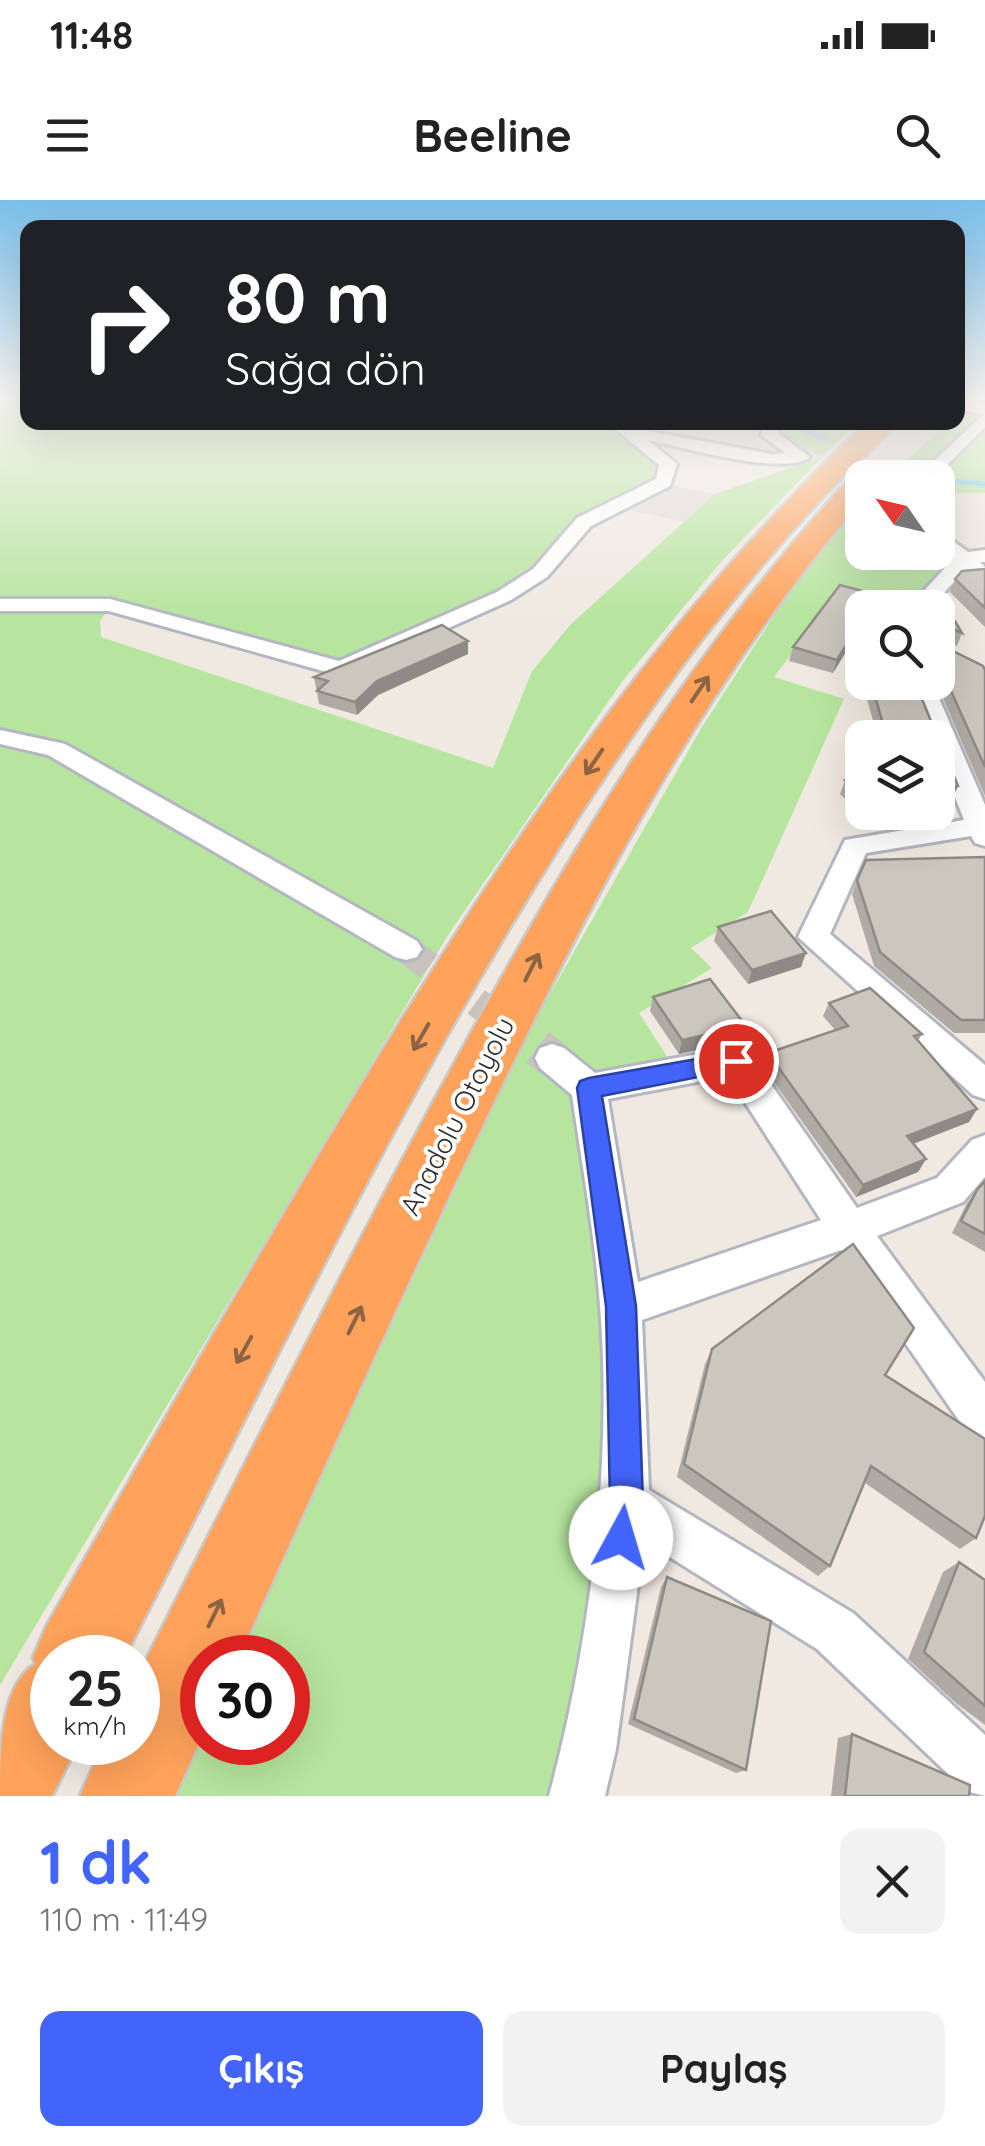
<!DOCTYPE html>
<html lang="tr">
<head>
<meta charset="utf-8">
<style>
  :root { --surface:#fff; --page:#f2f2f2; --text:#222; --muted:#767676; --accent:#4264fb }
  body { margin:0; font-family:Quicksand,sans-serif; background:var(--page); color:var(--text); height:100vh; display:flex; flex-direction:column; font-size:38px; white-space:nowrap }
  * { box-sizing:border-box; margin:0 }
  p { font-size:32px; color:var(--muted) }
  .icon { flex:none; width:55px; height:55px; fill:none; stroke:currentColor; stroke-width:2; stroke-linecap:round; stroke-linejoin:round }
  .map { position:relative; height:1596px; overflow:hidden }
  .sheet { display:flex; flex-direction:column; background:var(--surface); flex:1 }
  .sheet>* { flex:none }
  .top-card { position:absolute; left:20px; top:20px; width:945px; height:210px; border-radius:20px; box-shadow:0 10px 40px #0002; background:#202124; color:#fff; overflow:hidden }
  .needle { width:65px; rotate:304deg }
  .controls { position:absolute; left:845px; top:260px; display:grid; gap:20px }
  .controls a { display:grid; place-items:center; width:110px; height:110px; border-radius:20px; background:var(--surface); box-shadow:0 10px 40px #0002; font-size:50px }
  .speed { position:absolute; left:30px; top:1435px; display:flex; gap:20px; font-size:50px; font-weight:700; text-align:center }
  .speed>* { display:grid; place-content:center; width:130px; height:130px; border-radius:50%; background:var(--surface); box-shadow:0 10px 40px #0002; line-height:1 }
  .speed small { font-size:25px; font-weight:400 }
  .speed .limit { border:15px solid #d22; background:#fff; color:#111 }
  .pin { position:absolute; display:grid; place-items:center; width:85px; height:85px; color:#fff; margin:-42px; border:5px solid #fff; border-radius:50%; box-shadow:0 2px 10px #0007 }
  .me { position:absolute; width:110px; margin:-55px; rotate:6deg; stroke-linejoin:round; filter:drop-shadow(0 0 8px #0008) }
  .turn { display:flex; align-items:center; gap:35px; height:210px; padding:0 40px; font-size:45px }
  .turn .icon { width:130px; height:130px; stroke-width:2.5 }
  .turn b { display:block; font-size:70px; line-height:85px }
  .round { display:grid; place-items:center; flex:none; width:105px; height:105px; border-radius:20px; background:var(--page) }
  .overview { display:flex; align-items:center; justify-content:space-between; height:170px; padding:0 40px }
  h1 { font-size:60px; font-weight:800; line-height:75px; color:var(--accent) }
  .cta { display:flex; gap:20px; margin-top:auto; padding:20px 40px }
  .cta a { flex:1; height:115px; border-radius:20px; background:var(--accent); color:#fff; font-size:40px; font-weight:800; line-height:115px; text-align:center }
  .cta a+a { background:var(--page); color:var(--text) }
  .status { display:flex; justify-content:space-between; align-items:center; height:70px; padding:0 50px; background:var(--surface); direction:ltr }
  .status svg { height:28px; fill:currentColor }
  header { display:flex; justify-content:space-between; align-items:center; height:130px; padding:0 40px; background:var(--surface); font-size:45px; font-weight:800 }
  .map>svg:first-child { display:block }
</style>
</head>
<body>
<div class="status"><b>11:48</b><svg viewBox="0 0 49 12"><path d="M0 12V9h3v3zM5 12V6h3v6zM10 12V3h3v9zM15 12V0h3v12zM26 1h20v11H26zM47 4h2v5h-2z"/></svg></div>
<header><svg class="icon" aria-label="menu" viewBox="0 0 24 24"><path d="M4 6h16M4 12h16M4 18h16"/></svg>Beeline<svg class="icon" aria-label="search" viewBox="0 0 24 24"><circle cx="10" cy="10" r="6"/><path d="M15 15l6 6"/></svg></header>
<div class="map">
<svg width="985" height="1596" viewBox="0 0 985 1596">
  <rect width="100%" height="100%" fill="#efe9e1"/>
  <!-- green -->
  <g fill="#b6e59e">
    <polygon points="0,196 27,196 28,222 615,223 668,264 664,282 584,322 540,373 341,469 111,406 100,421 101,437 493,568 532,471 571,424 715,294 822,257 777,237 778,227 786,223 855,223 719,364 621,483 450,732 0,1485"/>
    <polygon points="980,196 985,196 985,293 938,293 938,278 887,278 948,223 958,222 958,214"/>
    <polygon points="862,300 862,352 938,352 938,336 965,358 918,407 872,407 834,398 774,477 844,499 748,712 691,748 712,768 639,813 677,872 589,889 621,1107 577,1596 173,1596 202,1532 202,1542 288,1542 288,1458 237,1457 526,836 702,527 790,391"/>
  </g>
  <!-- plaza -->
  <polygon fill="#dfdcd8" points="672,286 715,294 684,322 625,309"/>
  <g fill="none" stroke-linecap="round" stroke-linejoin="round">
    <!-- stream -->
    <g stroke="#75cff0" stroke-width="5">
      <polyline points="787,223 826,239"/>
      <polyline points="938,280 985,284"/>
    </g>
    <!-- minor-tunnel-far1 -->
    <polyline stroke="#c8c4bd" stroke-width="29" stroke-dasharray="29 15" stroke-linecap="butt" points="406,749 495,816"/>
    <!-- minor-tunnel -->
    <polyline stroke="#c8c4bd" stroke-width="38" stroke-dasharray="38 19" stroke-linecap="butt" points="492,813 552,858"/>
    <defs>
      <g id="minor">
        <polygon points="985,213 985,227 934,278 916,278"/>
        <path d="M 607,222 L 626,222 L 632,228 L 772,254 L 785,253 L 761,235 L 766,222 L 782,222 L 778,233 L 810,257 C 784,277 683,247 648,240 L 677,264 L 670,286 L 591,326 L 547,377 L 511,400 L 341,476 L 109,411 L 0,411 L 0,399 L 110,399 L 339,461 L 497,392 L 533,369 L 577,318 L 656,279 L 659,265 Z"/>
        <polygon points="938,330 968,352 985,350 985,362 980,362 985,367 985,375 971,375 965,370 930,408 908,408 953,359 938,346"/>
        <polygon points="909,482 932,482 985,605 985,646 975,643 971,636 866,653 830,734 985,865 985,899 973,895 798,737 845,640 964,620 938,554 938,538 931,538"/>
        <polygon points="0,530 65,544 417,741 422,749 417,757 406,760 395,757 48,555 0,544"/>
        <path d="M 552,844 L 564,848 L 595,873 L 736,847 L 748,851 L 857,1008 L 937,978 L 972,940 L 985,935 L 985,977 L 963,1002 L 877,1036 L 985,1182 L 985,1241 L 969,1235 L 841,1050 L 642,1120 L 649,1290 L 853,1413 L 985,1535 L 985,1596 L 966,1591 L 817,1449 L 644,1341 L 616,1549 L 605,1596 L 549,1596 C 590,1444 613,1263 600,1106 C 595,1035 582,965 572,895 L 540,868 L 535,858 L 540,848 ZM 728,876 L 821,1020 L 638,1082 L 608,899 Z"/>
      </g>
      <polygon id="tertiary" points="967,199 985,203 985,215 960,209 960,201"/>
      <g id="motorway">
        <polygon points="958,196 972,196 958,205"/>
        <path d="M 867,222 L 896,222 C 875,250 846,272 822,298 C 759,366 700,438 647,515 C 443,806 286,1142 124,1458 L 52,1458 L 52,1542 L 79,1542 L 52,1596 L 0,1596 C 0,1553 0,1484 36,1464 L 33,1458 L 46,1427 C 153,1239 260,1051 373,866 C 515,634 667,410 867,222 Z"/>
        <path d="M 862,273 L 874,278 L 862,278 L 862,300 C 703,484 592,697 487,916 C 401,1095 320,1276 238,1458 L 202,1458 L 202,1536 L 175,1596 L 80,1596 L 104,1542 L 138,1542 L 138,1476 C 235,1282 333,1088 436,897 C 558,672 677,466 852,276 Z"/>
      </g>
    </defs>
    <!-- minor casing -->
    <use href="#minor" stroke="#b4b7c1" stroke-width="6"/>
    <!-- tertiary casing -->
    <use href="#tertiary" stroke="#b4b7c1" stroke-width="6"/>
    <!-- motorway casing -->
    <use href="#motorway" stroke="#c9c9c9" stroke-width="5"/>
    <!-- minor -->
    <use href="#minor" fill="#fff" fill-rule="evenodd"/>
    <!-- tertiary -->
    <use href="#tertiary" fill="#fff" fill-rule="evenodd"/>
    <!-- motorway -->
    <use href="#motorway" fill="#ffa35c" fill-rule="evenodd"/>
  </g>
  <!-- wall -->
  <g fill="#afaba4">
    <polygon points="985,369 985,427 950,392 955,379"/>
    <polygon points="878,395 833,473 789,461 793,447"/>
    <polygon points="938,408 962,433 957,446 940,439 939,444 985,470 985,596 936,482"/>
    <polygon points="468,441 468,454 378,495 357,515 319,504 314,477"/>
    <polygon points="862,467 862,482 915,482 958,586 952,599 938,538 878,538 860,475"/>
    <polygon points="862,575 862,612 913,612 873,626 840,594 845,580"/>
    <polygon points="985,657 985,833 954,833 874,766 852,694 857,680"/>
    <polygon points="718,727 801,767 748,784 714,741"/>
    <polygon points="653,797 746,826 742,840 679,854 650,811"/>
    <polygon points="829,803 922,834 918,841 977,909 969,922 913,944 926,959 918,972 856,997 763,867 768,853 835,830 823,816"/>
    <polygon points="985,981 985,1052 952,1033 967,1003"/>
    <polygon points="712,1149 885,1175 976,1338 960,1349 865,1283 830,1366 818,1376 677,1277 705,1164"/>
    <polygon points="959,1362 985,1380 985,1525 957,1504 908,1459 943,1372"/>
    <polygon points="667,1377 746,1570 736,1573 628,1524 661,1387"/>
    <polygon points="852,1534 969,1596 831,1596 838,1538"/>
  </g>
  <!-- shaded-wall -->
  <g fill="#8e8b86">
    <polygon points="716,222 746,222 715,227"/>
    <polygon points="862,419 862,426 833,473 837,460"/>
    <polygon points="468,441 468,454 378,495 357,515 355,502 377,481"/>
    <polygon points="958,586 952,599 938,604 938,592"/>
    <polygon points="878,612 913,612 873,626"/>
    <polygon points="806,753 801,767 748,784 752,770"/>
    <polygon points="746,826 742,840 679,854 682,840"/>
    <polygon points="977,909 969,922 900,949 907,936"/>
    <polygon points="926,959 918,972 856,997 863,985"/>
  </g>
  <!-- building -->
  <g fill="#cbc7bf" stroke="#8e8b86" stroke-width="2.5">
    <polygon points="985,369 985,408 955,379 962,371"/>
    <polygon points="840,385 878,395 870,408 862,408 862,419 837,460 793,447"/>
    <polygon points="940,396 962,433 942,424 939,444 983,466 985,470 985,567 938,462 938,408 933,408"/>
    <polygon points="442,425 468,441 377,481 355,502 317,491 328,481 314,477"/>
    <polygon points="871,482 915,482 933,526 940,528 940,542 958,586 938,592 938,538 887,538"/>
    <polygon points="862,575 862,597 845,580"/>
    <polygon points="985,657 985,820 961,820 880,752 857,680 866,660"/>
    <polygon points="771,711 806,753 752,770 718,727"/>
    <polygon points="710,779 746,826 682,840 653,797"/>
    <polygon points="870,788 922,834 914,836 977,909 907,936 926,959 863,985 768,853 848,826 829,803"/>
    <polygon points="985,981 985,1034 961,1021 977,990"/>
    <polygon points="853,1044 914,1128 885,1175 985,1239 985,1316 976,1338 871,1266 830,1366 684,1264 712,1149"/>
    <polygon points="959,1362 985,1380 985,1506 924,1452"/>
    <polygon points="667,1377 771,1421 746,1570 634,1519"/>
    <polygon points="852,1534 970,1585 969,1596 845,1596"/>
  </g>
  <!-- one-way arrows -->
  <defs><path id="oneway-shaft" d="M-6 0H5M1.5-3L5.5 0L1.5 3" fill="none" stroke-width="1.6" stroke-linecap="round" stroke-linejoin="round" transform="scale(2.5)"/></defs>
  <g stroke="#8c6343">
    <use href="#oneway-shaft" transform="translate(700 489) rotate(-56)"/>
    <use href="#oneway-shaft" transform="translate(594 562) rotate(124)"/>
    <use href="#oneway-shaft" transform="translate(532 767) rotate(-63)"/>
    <use href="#oneway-shaft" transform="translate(421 837) rotate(120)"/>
    <use href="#oneway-shaft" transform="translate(355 1120) rotate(-64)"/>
    <use href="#oneway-shaft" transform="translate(244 1150) rotate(119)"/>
    <use href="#oneway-shaft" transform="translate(215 1413) rotate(-64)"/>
  </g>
  <!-- sky -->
  <linearGradient id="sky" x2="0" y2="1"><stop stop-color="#7abfeb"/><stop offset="0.47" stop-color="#f8f5f2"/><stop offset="1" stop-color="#f8f5f2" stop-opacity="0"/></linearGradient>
  <rect width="985" height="420" fill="url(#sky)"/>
  <!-- route -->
  <polygon fill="#4264fb" stroke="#2b41a3" stroke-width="2.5" points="736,852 744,854 748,861 744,868 602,896 636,1106 643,1303 633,1350 621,1355 609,1350 604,1338 610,1303 606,1106 577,888 580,881 589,878"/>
  <g text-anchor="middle" stroke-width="8" stroke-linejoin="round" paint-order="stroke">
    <!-- street labels -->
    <g font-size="28" fill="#2e2e2e" stroke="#fff">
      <text transform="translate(457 916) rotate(-63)" y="10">Anadolu Otoyolu</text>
    </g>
  </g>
</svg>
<div class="controls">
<a><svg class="needle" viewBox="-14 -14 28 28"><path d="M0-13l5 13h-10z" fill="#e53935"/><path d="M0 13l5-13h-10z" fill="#767676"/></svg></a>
<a><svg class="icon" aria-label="search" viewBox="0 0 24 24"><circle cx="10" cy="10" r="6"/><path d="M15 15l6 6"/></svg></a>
<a><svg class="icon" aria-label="layers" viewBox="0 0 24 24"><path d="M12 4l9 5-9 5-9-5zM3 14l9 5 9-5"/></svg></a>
</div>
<div class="speed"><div>25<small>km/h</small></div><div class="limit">30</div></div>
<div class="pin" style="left:736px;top:861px;background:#d93025"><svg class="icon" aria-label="arrive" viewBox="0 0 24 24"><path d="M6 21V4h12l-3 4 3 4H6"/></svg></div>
<svg class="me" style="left:621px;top:1338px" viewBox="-20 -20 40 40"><circle r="19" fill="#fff"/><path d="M0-13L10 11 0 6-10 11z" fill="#4264fb"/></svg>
<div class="top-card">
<div class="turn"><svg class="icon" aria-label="right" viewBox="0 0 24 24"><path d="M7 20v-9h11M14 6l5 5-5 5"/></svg><div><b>80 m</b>Sağa dön</div></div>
</div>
</div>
<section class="sheet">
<div class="overview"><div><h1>1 dk</h1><p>110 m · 11:49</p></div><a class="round"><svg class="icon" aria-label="close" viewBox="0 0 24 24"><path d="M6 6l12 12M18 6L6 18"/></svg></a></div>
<div class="cta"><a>Çıkış</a><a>Paylaş</a></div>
</section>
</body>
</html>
